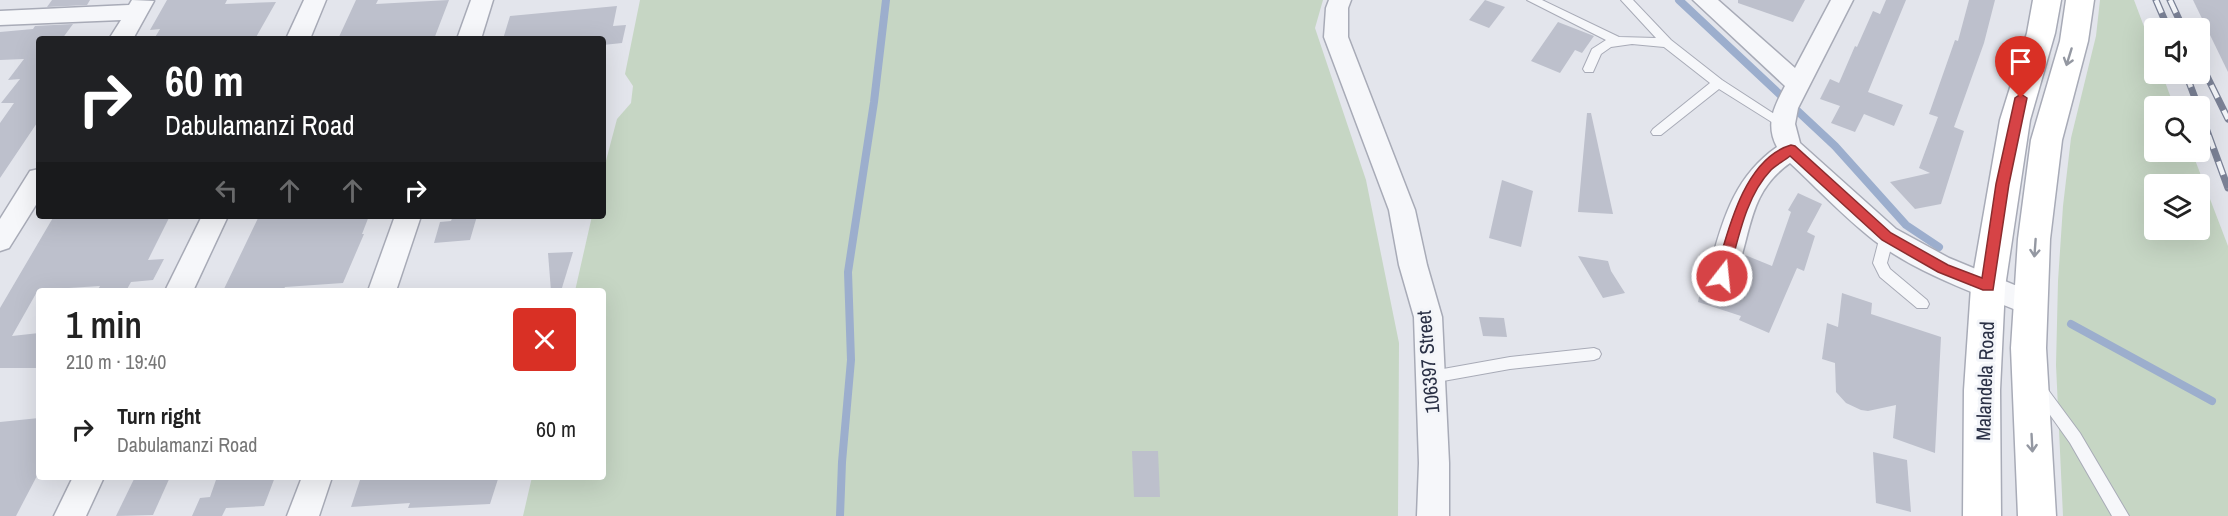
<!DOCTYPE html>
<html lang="en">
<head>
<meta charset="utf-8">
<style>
  :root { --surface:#fff; --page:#f2f2f2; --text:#222; --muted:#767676 }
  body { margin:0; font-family:"Archivo Narrow",sans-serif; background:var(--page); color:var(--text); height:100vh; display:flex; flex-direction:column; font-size:22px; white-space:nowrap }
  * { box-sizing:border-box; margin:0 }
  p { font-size:20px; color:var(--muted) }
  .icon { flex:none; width:33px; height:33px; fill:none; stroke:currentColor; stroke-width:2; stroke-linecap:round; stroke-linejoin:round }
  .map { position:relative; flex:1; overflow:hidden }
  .drawer { position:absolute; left:36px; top:288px; width:570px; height:192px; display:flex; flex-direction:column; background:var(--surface); border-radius:6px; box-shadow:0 6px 24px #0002 }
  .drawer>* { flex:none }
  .guide { position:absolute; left:36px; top:36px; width:570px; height:183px; border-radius:6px; box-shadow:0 6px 24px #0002; background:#202124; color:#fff; overflow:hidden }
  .fabs { position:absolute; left:2144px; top:18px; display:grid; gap:12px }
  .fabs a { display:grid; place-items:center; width:66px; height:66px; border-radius:6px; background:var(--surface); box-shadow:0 6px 24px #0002; font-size:30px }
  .pin { position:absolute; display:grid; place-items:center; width:51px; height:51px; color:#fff; margin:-62px -26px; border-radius:50% 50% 50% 0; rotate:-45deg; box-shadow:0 0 6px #0007 }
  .pin .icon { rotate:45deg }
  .me { position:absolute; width:66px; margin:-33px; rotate:16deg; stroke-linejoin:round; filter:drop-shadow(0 0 4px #0008) }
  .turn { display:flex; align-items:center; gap:21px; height:126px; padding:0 30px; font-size:27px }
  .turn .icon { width:78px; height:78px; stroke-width:2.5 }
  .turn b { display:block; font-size:42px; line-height:51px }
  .lanes { display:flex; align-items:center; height:57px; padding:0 30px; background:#0003; justify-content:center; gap:30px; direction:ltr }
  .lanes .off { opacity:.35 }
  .round { display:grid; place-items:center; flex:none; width:63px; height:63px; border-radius:6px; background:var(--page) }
  .overview { display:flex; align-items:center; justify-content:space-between; height:102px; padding:0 30px }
  h1 { font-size:36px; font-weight:600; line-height:45px }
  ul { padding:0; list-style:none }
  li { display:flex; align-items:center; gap:18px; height:78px; padding:0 30px }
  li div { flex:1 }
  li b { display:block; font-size:22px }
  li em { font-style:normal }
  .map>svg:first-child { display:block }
</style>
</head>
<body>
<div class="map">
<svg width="2228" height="516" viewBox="0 0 2228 516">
  <rect width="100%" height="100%" fill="#e3e5ec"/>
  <!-- green -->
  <g fill="#c6d6c4" fill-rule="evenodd">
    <polygon points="640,0 1323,0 1315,28 1366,180 1399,343 1398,516 523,516 532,477 603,477 603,291 575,291 592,216 603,216 603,172 617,119 631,103 633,86 625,74"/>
    <path d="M 2100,0 L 2134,0 L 2154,53 L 2154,74 L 2162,74 L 2174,106 L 2154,106 L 2154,152 L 2192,152 L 2228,246 L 2228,516 L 2063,516 L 2056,365 L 2058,281 L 2063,206 L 2071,138 L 2096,36 ZM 2154,184 L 2199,184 L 2199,230 L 2154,230 Z"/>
  </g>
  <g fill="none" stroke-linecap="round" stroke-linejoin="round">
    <!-- stream -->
    <g stroke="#9caecd" stroke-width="8">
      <polyline points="1679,0 1835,146 1906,225 1939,247"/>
      <polyline points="2071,324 2212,401"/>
      <polyline points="840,516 842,462 851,360 848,272 874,102 886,0"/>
    </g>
  </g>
  <!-- building -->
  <g fill="#bdc0cc">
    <polygon points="52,0 90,0 87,5 47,7"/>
    <polygon points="167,0 227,0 225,4 276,2 255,39 154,39 160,29 150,30"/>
    <polygon points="356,0 378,0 376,4 449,0 434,39 338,39"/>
    <polygon points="1485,0 1505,7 1489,28 1469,20"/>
    <polygon points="1738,0 1805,0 1793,22 1738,3"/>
    <polygon points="1886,0 1906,0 1868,92 1903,105 1894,126 1864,114 1855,132 1831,123 1840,106 1820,99 1830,79 1839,83 1855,46 1857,47 1873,11 1880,14"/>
    <polygon points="1969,0 1995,0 1984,43 1954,127 1964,131 1941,204 1915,209 1890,182 1930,173 1919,168 1938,117 1929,114 1955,40 1958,41"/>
    <polygon points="2193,0 2228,0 2228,72"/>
    <polygon points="617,6 613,26 626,25 622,43 603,45 603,39 503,39 510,16"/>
    <polygon points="1558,22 1594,36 1582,53 1575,50 1560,73 1531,61"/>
    <polygon points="73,24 62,39 39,39 39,120 0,178 0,123 14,103 1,103 20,79 8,80 24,59 0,60 0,32 33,29 35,26"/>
    <polygon points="1587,113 1591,113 1613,214 1578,212"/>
    <polygon points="1502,180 1533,191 1521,247 1489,238"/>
    <polygon points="1798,193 1822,204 1807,232 1815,236 1804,271 1797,268 1769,333 1739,320 1741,316 1698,302 1706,263 1708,263 1705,277 1709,285 1720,289 1733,285 1745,255 1772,266 1791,212 1788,210"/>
    <polygon points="54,216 170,216 148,260 164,259 153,280 131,282 126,291 97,291 100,286 38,290 12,336 39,333 39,368 0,368 0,308"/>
    <polygon points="259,216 369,216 362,234 364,234 343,283 285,287 283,291 223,291"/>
    <polygon points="453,216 477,216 470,240 434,243 440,222 451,221"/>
    <polygon points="573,252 561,291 551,291 548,253"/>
    <polygon points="1578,256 1608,261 1611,271 1625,293 1603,298"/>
    <polygon points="1842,293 1872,303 1871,314 1941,337 1935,453 1893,438 1896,405 1868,411 1861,410 1846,403 1836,392 1835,363 1822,359 1827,323 1838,327"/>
    <polygon points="1479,317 1504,318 1507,337 1483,336"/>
    <polygon points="39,418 39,472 16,516 0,516 0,422"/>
    <polygon points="1132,451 1158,451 1160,497 1134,497"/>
    <polygon points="1873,452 1907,460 1911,512 1876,503"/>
    <polygon points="135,477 170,477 153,515 116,516"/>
    <polygon points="217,477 275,477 264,506 226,508 222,516 192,516 200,498 210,497"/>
    <polygon points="361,477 476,477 476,480 498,479 490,504 408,508 410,503 351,507"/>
  </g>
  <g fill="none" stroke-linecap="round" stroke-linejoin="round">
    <defs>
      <g id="lane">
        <polygon points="1527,0 1542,0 1619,37 1656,38 1621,0 1633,0 1671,40 1722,80 1788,123 1782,127 1778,126 1719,89 1661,135 1653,135 1651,132 1653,129 1710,83 1664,47 1632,44 1611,47 1601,54 1593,72 1585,72 1583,69 1592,49 1606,40"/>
        <polygon points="1887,231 1894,236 1887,263 1890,269 1927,300 1929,304 1927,308 1917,308 1880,277 1873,263 1880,236"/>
        <polygon points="1594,348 1599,350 1601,354 1599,358 1594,360 1510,369 1432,383 1427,381 1425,377 1427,373 1432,371 1510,357"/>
        <polygon points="2038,381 2043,383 2080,433 2129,516 2112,516 2070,443 2033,391 2031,387 2033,383"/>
      </g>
      <g id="street">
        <polygon points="132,0 154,1 133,39 109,39 121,20 0,25 0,11 129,5"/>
        <polygon points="304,0 326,0 310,39 286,39"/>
        <polygon points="471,0 493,0 481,39 457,39"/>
        <polygon points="1329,0 1351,0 1348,8 1348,37 1415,210 1427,265 1442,317 1449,463 1449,516 1417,516 1419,463 1414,317 1399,265 1389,210 1324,37 1326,8"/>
        <path d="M 1693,0 L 1718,0 L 1795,68 L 1831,0 L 1853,0 L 1798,108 L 1795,124 L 1800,143 L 1896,229 L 1949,258 L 2041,296 L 2045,304 L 2041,312 L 2031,315 L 2021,312 C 1973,292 1922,275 1879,244 C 1850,223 1817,188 1790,163 C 1744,195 1753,240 1731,284 L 1721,287 L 1711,284 L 1707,276 C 1722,225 1731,179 1777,147 C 1765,124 1774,107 1785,86 Z"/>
        <polygon points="39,169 39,200 9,248 0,251 0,219 30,171"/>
        <polygon points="202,216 228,216 193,291 165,291"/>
        <polygon points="395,216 421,216 396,291 368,291"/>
        <polygon points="73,477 104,477 86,516 54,516"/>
        <polygon points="302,477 332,477 319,516 287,516"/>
      </g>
      <g id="secondary">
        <polygon points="2033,0 2061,0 2055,33 2030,120 2005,287 2000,390 2001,516 1963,516 1964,390 1971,287 2000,120 2027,33"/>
        <polygon points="2066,0 2094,0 2088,41 2062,140 2050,239 2046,348 2056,516 2018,516 2011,348 2018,239 2031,140 2060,41"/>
      </g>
    </defs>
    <!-- lane casing -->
    <use href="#lane" stroke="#a8abb7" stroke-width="2"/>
    <!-- street casing -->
    <use href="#street" stroke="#a8abb7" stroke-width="3"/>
    <!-- secondary casing -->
    <use href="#secondary" stroke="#a8abb7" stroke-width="3"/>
    <!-- lane -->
    <use href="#lane" fill="#f6f7fa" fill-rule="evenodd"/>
    <!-- street -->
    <use href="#street" fill="#f6f7fa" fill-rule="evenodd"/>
    <!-- secondary -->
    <use href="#secondary" fill="#fff" fill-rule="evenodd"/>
    <defs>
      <g id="rail">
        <polyline points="2156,0 2168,28"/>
        <polyline points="2170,0 2183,28"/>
        <polyline points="2199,60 2228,119"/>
        <polyline points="2186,74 2198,106"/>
        <polyline points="2199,109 2228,188"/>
      </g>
    </defs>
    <!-- rail casing -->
    <use href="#rail" stroke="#7b8296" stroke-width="7"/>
    <!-- rail -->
    <use href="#rail" stroke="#f3f5f9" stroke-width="4.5" stroke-dasharray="14" stroke-linecap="butt"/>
  </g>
  <!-- one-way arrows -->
  <defs><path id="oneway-shaft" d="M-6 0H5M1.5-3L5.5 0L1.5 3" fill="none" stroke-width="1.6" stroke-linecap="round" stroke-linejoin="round" transform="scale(1.5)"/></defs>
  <g stroke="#9498a2">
    <use href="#oneway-shaft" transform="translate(2069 57) rotate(107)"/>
    <use href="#oneway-shaft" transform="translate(2035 248) rotate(94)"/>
    <use href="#oneway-shaft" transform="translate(2032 443) rotate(87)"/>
  </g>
  <!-- route -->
  <path fill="#d64346" stroke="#8b2c2e" stroke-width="1.5" d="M 2021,94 L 2027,98 L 2009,184 L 1993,290 L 1983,290 L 1938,272 L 1882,240 L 1790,156 C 1784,161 1776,165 1771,170 C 1745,197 1738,241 1728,276 L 1726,280 L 1717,280 L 1715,276 C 1727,234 1743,159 1791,145 L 1795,146 L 1891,233 L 1948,265 L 1982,278 L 1996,184 L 2015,98 Z"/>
  <g text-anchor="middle" stroke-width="6" stroke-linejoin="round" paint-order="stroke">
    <!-- street labels -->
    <g font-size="20" fill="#2a3045" stroke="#f3f5f9">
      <text transform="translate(1428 362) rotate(-95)" y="7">106397 Street</text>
      <text transform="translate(1985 381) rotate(-88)" y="7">Malandela Road</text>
    </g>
  </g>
</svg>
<div class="fabs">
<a><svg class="icon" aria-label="sound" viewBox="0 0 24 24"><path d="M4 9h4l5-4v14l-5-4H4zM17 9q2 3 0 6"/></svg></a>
<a><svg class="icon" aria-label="search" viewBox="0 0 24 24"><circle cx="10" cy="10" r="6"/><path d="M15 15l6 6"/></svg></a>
<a><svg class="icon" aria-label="layers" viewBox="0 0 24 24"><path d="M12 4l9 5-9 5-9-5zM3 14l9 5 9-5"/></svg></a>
</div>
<div class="pin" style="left:2021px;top:98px;background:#d93025"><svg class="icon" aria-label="arrive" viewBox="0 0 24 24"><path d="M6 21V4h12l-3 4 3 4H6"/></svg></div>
<svg class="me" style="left:1722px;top:276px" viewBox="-20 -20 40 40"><circle r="17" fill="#d64346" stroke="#fff" stroke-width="3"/><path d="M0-11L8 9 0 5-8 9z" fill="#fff"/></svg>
<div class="guide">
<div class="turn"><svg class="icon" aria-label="right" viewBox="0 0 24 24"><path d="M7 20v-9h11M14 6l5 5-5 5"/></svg><div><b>60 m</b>Dabulamanzi Road</div></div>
<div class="lanes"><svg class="icon off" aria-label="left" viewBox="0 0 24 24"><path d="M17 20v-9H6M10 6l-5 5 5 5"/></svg><svg class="icon off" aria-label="ahead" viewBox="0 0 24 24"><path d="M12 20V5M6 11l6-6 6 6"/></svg><svg class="icon off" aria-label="ahead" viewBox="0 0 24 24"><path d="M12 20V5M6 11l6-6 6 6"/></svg><svg class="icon" aria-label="right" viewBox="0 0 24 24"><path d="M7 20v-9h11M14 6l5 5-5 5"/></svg></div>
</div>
<section class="drawer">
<div class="overview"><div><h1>1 min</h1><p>210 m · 19:40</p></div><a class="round" style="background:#d93025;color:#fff"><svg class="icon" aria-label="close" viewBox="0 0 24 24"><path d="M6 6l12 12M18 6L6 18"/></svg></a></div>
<ul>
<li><svg class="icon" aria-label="right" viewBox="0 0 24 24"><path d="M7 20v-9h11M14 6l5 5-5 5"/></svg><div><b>Turn right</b><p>Dabulamanzi Road</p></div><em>60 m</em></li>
</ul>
</section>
</div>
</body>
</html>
